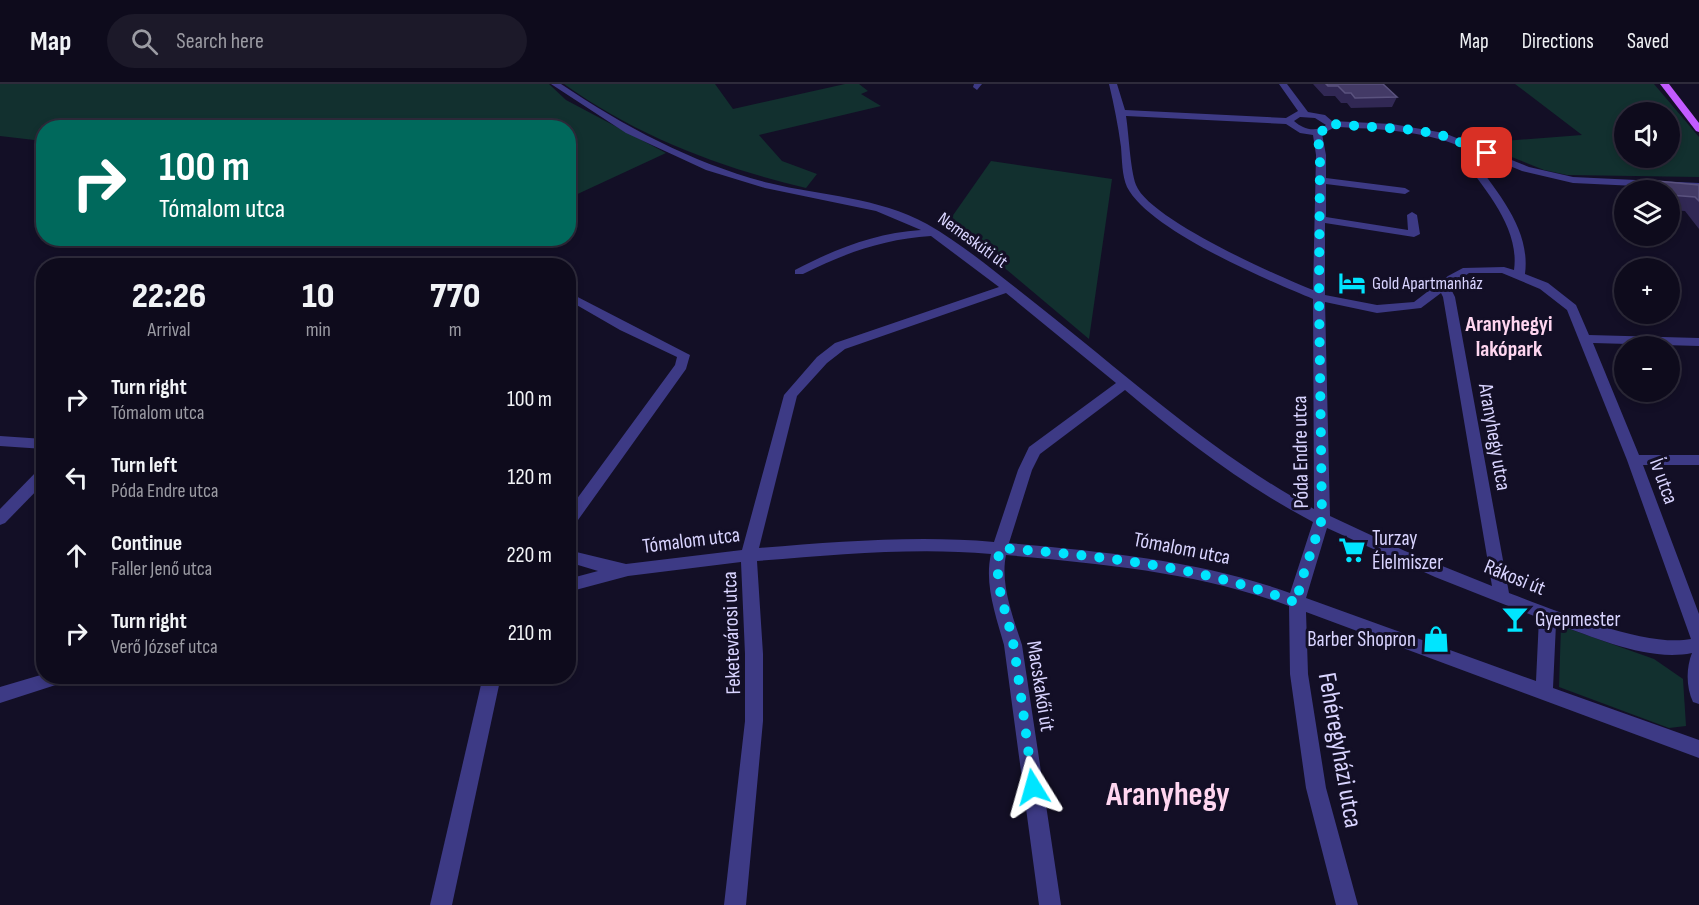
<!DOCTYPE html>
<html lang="en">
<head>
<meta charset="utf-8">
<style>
  :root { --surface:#0e0b1c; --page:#1c1929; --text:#f1f3f6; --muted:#9b9ba3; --line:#2e2b3b }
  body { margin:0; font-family:"Sofia Sans Condensed",sans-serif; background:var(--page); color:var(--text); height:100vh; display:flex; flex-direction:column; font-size:22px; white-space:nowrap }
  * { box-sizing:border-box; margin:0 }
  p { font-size:20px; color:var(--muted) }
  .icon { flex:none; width:33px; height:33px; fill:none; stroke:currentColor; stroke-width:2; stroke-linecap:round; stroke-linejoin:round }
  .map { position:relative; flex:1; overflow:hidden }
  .drawer { position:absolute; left:36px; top:174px; width:540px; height:426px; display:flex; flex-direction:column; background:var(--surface); border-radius:24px; box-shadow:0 3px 9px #0003,0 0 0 2px var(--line) }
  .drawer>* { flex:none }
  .guide { position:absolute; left:36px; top:36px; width:540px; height:126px; border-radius:24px; box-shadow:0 3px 9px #0003,0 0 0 2px var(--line); background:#00695c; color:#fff; overflow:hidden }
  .controls { position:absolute; left:1614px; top:18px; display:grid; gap:12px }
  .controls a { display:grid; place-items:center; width:66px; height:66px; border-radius:50%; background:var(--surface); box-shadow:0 3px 9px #0003,0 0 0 2px var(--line); font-size:30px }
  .pin { position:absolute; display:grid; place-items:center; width:51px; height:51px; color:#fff; margin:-26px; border-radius:12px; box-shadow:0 3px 9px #0006 }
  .me { position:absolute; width:66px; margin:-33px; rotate:352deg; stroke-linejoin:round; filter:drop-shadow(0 0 4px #0008) }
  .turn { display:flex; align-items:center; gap:21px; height:126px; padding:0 24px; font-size:27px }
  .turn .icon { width:78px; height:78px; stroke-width:2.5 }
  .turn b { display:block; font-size:42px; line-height:51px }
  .eta { display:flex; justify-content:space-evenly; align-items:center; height:102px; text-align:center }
  .eta b { font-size:36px; font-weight:800; line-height:42px }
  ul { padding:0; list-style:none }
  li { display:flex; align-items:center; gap:18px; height:78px; padding:0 24px }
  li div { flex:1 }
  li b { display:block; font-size:22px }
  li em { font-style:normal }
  header { display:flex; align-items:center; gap:36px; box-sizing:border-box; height:84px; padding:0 30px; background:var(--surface); border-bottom:2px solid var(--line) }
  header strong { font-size:28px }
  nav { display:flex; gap:33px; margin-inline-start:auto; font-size:21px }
  .search { width:420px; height:54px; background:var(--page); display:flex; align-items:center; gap:15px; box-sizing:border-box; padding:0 21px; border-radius:33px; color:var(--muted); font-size:22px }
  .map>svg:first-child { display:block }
</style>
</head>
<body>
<header>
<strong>Map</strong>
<div class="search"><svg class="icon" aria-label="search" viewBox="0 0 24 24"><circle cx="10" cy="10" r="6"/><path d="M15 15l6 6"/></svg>Search here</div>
<nav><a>Map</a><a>Directions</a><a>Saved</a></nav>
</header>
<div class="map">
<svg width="1699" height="821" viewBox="0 0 1699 821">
  <rect width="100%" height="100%" fill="#130f26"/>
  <!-- green -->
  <g fill="#12302f" fill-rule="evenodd">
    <polygon points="0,0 549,0 566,16 666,69 569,114 568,44 319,44 310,36 299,38 290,44 44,44 43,57 0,52"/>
    <path d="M 564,0 L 715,0 L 733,25 L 845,0 L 859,0 L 868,7 L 861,10 L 881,22 L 759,51 L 782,77 L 817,90 L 806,104 C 718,83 637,52 564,0 Z"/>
    <path d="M 1515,0 L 1654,0 L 1699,53 L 1699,93 L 1567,91 L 1544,86 L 1477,59 L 1582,51 ZM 1670,28 L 1670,74 L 1624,74 L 1624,28 Z"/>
    <polygon points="991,77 1112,95 1089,255 949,137"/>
    <polygon points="1561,542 1654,575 1683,595 1686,642 1669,644 1559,603"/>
  </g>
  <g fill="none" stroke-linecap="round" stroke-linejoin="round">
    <!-- street -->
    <g fill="#3d3a85" fill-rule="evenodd">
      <path d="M 551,0 L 561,0 C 625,43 694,80 769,99 C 822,112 878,113 927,140 C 967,163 1004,195 1040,223 C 1130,294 1213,370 1314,425 L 1313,215 C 1267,196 1149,146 1127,103 C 1122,92 1122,75 1121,63 C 1118,41 1114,21 1109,0 L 1117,0 L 1125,26 L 1286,34 L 1298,27 L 1279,0 L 1287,0 L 1308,28 L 1325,31 L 1332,37 L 1392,40 L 1444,49 L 1529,83 L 1573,93 L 1699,99 L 1699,105 L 1573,99 L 1522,87 L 1471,66 L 1471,72 C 1496,107 1531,144 1525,190 L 1548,199 L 1576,221 L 1589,251 L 1699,254 L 1699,262 L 1593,259 L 1639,371 L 1699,371 L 1699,381 L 1643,381 L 1699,530 L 1699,620 L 1693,618 C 1686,603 1686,584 1692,569 C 1649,578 1597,554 1556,540 L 1553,604 L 1699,656 L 1699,674 L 1306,528 L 1308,590 L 1326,704 L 1358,821 L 1336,821 L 1306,704 L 1290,590 L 1289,522 C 1197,488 1103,480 1006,471 C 1000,500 1013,533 1022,561 L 1061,821 L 1039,821 L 1004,561 C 996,532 984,500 991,470 C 913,463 835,471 757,477 L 763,570 L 763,637 L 746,821 L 724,821 L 745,637 L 745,570 L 741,478 L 628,492 L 568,508 L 568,495 L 598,487 L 568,478 L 568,466 L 626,480 L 742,466 L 784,311 L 817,273 L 835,259 L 999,203 L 931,152 C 884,155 845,169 803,190 L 795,190 L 795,186 C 835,165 875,149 921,146 L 876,127 L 765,104 L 706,86 L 626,49 ZM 1126,32 L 1286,40 L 1300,49 L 1313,51 L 1316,71 L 1313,206 C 1277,192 1149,135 1136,101 C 1130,84 1129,51 1126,32 ZM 1300,33 L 1315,34 L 1326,41 C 1315,49 1303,45 1294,37 ZM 1335,43 C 1378,45 1421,46 1462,63 L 1461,72 C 1484,105 1520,143 1514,186 L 1504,183 L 1463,184 L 1448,192 L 1414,218 L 1377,221 L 1325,211 L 1325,139 L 1414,153 L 1420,150 L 1417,131 L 1412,128 L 1407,131 L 1408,146 L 1326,133 L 1326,100 L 1405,110 L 1410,107 L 1405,104 L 1326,94 L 1326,71 L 1322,50 ZM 1469,189 L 1502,189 L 1540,205 L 1567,226 L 1627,376 L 1691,555 C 1646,564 1555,526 1509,509 L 1455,213 L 1450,203 ZM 1006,209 L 1116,299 L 1029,363 L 1018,386 L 994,458 C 915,451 837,458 759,464 L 797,312 L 827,279 L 845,265 ZM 1441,209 L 1443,213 L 1492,502 L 1405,467 L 1330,432 L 1325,218 L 1377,229 L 1421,224 ZM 1125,306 C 1184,356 1245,402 1313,438 L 1290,509 C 1199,476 1105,468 1009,459 L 1032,386 L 1040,370 ZM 1327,444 L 1435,493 L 1539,534 L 1536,597 L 1306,514 Z"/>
      <polygon points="974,0 982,0 977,6 973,3"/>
      <polygon points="520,174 531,182 518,182 514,177"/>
      <polygon points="568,208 690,271 686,285 573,443 568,445 568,427 675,281 677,273 620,246 568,216"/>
      <polygon points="0,352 44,355 44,365 0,362"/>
      <polygon points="44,384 44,399 5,439 0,441 0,425 39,385"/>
      <polygon points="44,590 44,592 71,592 68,597 0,619 0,603"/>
      <polygon points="483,592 501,592 452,821 430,821"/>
    </g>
    <!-- primary -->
    <polygon fill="#c25bff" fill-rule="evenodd" points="1660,0 1669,0 1699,39 1699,48 1696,47"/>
  </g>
  <!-- wall -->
  <g fill="#312854">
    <polygon points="1313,0 1383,0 1397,13 1392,23 1351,24 1347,19 1341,19 1335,12 1324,12"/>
    <polygon points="1657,97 1699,101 1699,145 1685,127 1670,126 1670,106 1651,106"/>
  </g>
  <!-- building -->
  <g fill="#433a66" stroke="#5a527e" stroke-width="1.5">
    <polygon points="1326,0 1383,0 1397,13 1355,14 1351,9 1345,9 1338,2 1328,2"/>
    <polygon points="1657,97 1699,101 1699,117 1695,113 1670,111 1670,106 1664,106"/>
  </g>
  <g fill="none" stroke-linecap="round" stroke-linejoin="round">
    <!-- route -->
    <path stroke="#00e5ff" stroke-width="10" stroke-dasharray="0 18" d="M 1033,703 C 1027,657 1021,610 1014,564 C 1008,528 992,502 1000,464 C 1102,472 1201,482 1297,519 L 1300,501 L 1322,435 L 1319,213 L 1320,70 L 1317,48 L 1330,45 L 1331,40 L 1416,46 L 1444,52 L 1487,69"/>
  </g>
  <!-- icons -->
  <defs>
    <symbol id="hotel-bare" viewBox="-9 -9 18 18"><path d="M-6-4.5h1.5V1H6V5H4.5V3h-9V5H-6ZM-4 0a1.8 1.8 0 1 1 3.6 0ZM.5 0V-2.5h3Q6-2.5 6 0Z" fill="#00e5ff" stroke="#130f26" stroke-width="2.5" paint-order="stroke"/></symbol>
    <symbol id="supermarket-bare" viewBox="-9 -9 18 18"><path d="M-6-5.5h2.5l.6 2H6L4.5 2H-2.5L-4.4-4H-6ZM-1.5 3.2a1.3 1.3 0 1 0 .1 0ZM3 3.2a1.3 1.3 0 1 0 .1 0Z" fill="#00e5ff" stroke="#130f26" stroke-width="2.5" paint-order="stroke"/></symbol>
    <symbol id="bar-bare" viewBox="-9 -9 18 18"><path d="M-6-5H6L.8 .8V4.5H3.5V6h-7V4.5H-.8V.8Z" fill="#00e5ff" stroke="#130f26" stroke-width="2.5" paint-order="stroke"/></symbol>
    <symbol id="shop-bare" viewBox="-9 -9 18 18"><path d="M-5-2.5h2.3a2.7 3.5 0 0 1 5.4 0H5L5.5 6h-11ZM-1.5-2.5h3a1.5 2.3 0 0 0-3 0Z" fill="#00e5ff" stroke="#130f26" stroke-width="2.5" paint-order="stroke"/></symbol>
  </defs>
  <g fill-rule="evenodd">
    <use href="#hotel-bare" x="1333" y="180" width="38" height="38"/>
    <use href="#supermarket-bare" x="1333" y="447" width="38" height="38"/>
    <use href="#bar-bare" x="1496" y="516" width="38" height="38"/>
    <use href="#shop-bare" x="1417" y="536" width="38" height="38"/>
  </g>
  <g text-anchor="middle" stroke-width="6" stroke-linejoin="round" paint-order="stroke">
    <!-- far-street labels -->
    <g font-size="18" fill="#d9d4ff" stroke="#130f26">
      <text transform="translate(973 156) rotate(36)" y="6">Nemeskúti út</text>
    </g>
    <!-- far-poi labels -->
    <g font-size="18" fill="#d9d4ff" stroke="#130f26" text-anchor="start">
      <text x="1372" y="205">Gold Apartmanház</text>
    </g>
    <!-- street labels -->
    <g font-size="21" fill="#d9d4ff" stroke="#130f26">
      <text transform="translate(1495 353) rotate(80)" y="7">Aranyhegy utca</text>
      <text transform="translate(1300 368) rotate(-91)" y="7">Póda Endre utca</text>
      <text transform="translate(1664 397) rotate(70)" y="7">Ív utca</text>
      <text transform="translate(691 456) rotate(-7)" y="7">Tómalom utca</text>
      <text transform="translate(1182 464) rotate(11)" y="7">Tómalom utca</text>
      <text transform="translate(1515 493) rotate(22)" y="7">Rákosi út</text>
      <text transform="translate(731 549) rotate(-92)" y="7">Feketevárosi utca</text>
      <text transform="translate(1041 602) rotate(81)" y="7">Macskakői út</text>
    </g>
    <!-- poi labels -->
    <g font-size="21" fill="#d9d4ff" stroke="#130f26" text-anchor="start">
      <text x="1372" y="461">Turzay<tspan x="1372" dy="24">Élelmiszer</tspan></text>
      <text x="1535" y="542">Gyepmester</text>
      <text x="1416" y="562" text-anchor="end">Barber Shopron</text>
    </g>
    <!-- neighbourhood labels -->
    <g font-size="22" font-weight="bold" fill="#ffd6f0" stroke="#130f26">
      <text x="1509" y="247">Aranyhegyi<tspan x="1509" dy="25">lakópark</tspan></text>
    </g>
    <!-- near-street labels -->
    <g font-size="26" fill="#d9d4ff" stroke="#130f26">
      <text transform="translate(1341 666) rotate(80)" y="9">Fehéregyházi utca</text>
    </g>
    <!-- near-district labels -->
    <g font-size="33" font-weight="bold" fill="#ffd6f0" stroke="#130f26">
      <text x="1168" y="721">Aranyhegy</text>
    </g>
  </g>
</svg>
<div class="controls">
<a><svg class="icon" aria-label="sound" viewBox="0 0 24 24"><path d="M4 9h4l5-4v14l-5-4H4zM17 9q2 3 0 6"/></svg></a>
<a><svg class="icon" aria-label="layers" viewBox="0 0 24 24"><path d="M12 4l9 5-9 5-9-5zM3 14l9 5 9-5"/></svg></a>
<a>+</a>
<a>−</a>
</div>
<div class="pin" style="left:1487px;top:69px;background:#d93025"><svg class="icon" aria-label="arrive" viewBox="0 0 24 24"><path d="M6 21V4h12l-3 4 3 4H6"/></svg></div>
<svg class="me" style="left:1033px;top:703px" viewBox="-20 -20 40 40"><path d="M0-17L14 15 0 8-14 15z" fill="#00e5ff" stroke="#fff" stroke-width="4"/></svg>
<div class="guide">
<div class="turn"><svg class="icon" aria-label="right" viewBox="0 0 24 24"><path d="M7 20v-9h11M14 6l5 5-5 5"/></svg><div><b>100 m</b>Tómalom utca</div></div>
</div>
<section class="drawer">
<div class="eta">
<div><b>22:26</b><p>Arrival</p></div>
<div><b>10</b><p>min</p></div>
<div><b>770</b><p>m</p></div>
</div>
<ul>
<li><svg class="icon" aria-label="right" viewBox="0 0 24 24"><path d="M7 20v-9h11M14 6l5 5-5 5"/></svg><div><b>Turn right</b><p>Tómalom utca</p></div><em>100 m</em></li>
<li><svg class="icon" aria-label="left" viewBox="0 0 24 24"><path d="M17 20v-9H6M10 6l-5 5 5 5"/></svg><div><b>Turn left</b><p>Póda Endre utca</p></div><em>120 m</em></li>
<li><svg class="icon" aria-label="ahead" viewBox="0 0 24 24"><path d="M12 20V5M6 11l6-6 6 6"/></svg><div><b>Continue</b><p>Faller Jenő utca</p></div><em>220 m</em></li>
<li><svg class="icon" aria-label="right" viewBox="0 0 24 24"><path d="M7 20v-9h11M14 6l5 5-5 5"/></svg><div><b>Turn right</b><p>Verő József utca</p></div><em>210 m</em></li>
</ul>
</section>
</div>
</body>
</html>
